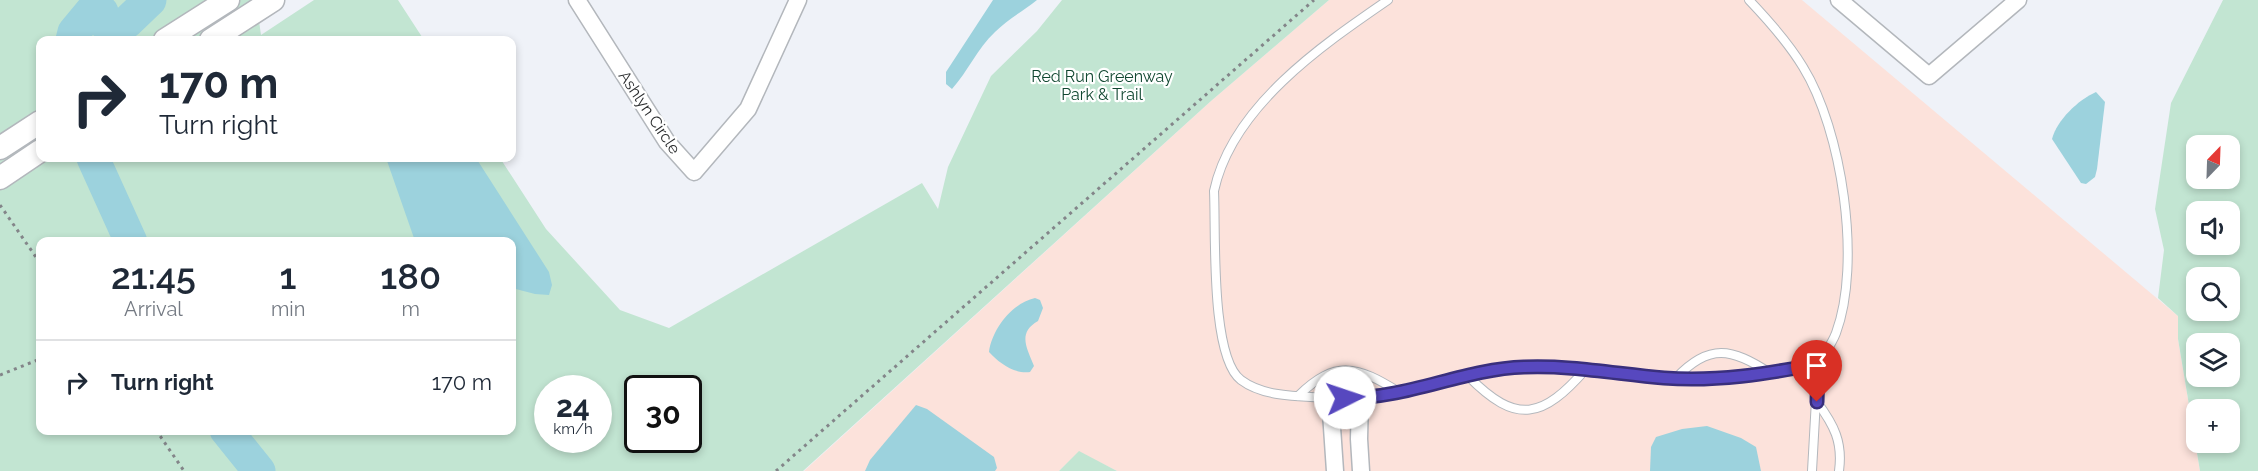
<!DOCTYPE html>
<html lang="en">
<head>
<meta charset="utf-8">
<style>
  :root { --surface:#fff; --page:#f2f2f3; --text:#1f2937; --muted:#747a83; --line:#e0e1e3 }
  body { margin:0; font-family:Raleway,sans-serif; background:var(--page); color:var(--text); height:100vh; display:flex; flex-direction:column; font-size:22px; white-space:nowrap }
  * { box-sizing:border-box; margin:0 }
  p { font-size:20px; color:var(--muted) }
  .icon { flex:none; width:33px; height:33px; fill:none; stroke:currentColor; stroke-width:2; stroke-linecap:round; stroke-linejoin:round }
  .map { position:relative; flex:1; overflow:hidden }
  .drawer { position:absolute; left:36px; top:237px; width:480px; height:198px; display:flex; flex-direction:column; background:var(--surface); border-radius:12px; box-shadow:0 3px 9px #0003 }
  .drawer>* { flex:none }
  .top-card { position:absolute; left:36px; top:36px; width:480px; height:126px; border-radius:12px; box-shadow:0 3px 9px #0003; background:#fff; color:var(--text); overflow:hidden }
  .needle { width:39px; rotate:23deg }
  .tools { position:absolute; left:2186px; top:135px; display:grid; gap:12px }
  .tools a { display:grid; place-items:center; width:54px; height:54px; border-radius:12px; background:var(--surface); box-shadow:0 3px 9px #0003; font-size:30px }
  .speed { position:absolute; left:534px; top:375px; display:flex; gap:12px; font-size:30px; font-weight:700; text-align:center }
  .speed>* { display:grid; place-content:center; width:78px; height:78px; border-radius:50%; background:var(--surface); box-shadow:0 3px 9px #0003; line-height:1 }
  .speed small { font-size:15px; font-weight:400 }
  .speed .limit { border:3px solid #111; border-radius:9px; background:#fff; color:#111 }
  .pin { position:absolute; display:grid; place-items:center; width:51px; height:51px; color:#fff; margin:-62px -26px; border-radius:50% 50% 50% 0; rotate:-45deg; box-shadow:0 0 6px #0007 }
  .pin .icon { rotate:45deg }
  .me { position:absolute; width:66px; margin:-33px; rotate:86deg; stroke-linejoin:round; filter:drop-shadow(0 0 4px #0008) }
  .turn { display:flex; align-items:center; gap:21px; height:126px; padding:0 24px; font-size:27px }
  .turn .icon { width:78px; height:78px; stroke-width:2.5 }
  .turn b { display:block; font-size:42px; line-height:51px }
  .eta { display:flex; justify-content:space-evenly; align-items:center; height:102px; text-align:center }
  .eta b { font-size:36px; font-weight:600; line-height:42px }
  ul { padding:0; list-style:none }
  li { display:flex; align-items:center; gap:18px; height:84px; padding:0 24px; border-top:2px solid var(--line) }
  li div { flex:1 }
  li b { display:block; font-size:22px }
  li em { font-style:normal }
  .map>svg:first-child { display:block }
</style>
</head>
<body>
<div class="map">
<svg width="2258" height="471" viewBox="0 0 2258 471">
  <rect width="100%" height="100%" fill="#eff2f8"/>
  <!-- commercial -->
  <polygon fill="#fce2db" points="1329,0 1802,0 2178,316 2178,339 2200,471 1117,471 1079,452 1059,471 804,471 1211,101"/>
  <!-- green -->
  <g fill="#c2e5d2" fill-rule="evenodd">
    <path d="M 0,0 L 256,0 L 261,35 L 314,0 L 398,0 L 424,40 L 40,40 L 40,158 L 500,158 L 546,229 L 620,310 L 669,328 L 922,183 L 938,209 L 948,167 L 991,76 L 1037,31 L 1062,0 L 1329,0 L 1211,101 L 803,471 L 0,471 ZM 40,242 L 512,242 L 512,430 L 40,430 ZM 548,388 L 598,388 L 598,440 L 548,440 ZM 638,388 L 688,388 L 688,440 L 638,440 Z"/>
    <path d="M 2223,0 L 2258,0 L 2258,471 L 2200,471 L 2178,339 L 2178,316 L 2158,298 L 2164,250 L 2155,209 L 2171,103 ZM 2196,146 L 2229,146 L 2229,178 L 2196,178 ZM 2196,212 L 2229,212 L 2229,244 L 2196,244 ZM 2196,278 L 2229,278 L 2229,310 L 2196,310 ZM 2196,344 L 2229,344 L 2229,376 L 2196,376 ZM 2196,410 L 2229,410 L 2229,442 L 2196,442 Z"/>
    <polygon points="1079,451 1117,471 1059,471"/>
  </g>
  <!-- water -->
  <g fill="#9cd2dd">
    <path d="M 993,0 L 1037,0 C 1023,11 1007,20 995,32 C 977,49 968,71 952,89 L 946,84 L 946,72 Z"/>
    <path d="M 2096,92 L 2105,102 L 2097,169 L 2095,177 L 2086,184 L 2081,183 L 2052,139 C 2057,120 2078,100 2096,92 Z"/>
    <polygon points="386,158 476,158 549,272 552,285 549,295 535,294 512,288 512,242 415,241"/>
    <path d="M 1035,298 L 1040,300 L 1043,308 L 1038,321 C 1017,333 1027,348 1034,366 L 1030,372 C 1014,374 999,363 989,352 C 992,329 1012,303 1035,298 Z"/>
    <polygon points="916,405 927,409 994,457 997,468 995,471 865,471 870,460"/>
    <polygon points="1707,426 1741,438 1756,447 1761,471 1650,471 1651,447 1656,437 1682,429"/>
  </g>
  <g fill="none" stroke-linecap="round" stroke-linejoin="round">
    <!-- stream -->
    <polyline stroke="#9cd2dd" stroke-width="5" points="94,8 106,0"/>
    <!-- river -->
    <g stroke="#9cd2dd" stroke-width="33">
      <polyline points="72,40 74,32 94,8 102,12 107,26 111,30 127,22 150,0"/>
      <polyline points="93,158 131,242"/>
      <polyline points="226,430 259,471"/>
    </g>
    <defs>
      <g id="service">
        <path d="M 1749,0 C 1769,21 1788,42 1803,67 C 1842,130 1862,263 1836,333 C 1832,344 1824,354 1818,364"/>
        <path d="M 1468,376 C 1517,426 1543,418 1586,369"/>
        <path d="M 1676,378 C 1709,343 1732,348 1770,373"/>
        <path d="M 1298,396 C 1336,359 1357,366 1399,392"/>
        <path d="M 1330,398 C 1302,396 1265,398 1241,380 C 1210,357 1216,231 1214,191 C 1232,107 1321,46 1388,0"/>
        <polyline points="1360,398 1411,390 1494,369 1563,367 1665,378 1705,378 1753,375 1818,364 1812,471"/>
        <path d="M 1817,402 C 1834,425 1843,442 1839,471"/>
      </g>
      <g id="minor">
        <polyline points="577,0 667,142 694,172 748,109 798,0"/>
        <polyline points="1839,0 1929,76 2018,0"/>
        <polyline points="1335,471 1330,398 1360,398 1359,439 1361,471"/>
      </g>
      <g id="secondary">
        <polyline points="165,40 228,0"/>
        <polyline points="211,40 273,0"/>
        <polyline points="0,148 40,122"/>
        <polyline points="0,178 40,151"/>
      </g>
    </defs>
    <!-- service casing -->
    <use href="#service" stroke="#b3b7bc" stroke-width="10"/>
    <!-- minor casing -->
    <use href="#minor" stroke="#b3b7bc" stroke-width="19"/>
    <!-- secondary casing -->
    <use href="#secondary" stroke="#b3b7bc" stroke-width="25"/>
    <!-- path -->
    <g stroke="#838589" stroke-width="3" stroke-dasharray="3 4.5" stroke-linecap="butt">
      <polyline points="0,205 40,263"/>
      <polyline points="0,375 40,359"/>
      <polyline points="156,430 184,471"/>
      <polyline points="776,471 1314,0"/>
    </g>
    <!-- service -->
    <use href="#service" stroke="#fff" stroke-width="8"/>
    <!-- minor -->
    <use href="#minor" stroke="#fff" stroke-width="16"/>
    <!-- secondary -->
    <use href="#secondary" stroke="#fff" stroke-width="22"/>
  </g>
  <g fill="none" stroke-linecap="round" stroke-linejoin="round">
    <defs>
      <path id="route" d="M 1345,398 C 1407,399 1463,369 1524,367 C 1571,365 1617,374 1664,378 C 1716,382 1767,374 1818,364 L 1817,402"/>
    </defs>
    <!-- route casing -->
    <use href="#route" stroke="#392f7c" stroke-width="15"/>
    <!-- route -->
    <use href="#route" stroke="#5748bf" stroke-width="10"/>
  </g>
  <g text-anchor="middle" stroke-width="4.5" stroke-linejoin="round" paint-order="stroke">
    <!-- park labels -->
    <g font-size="16" fill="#104730" stroke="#fff">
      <text x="1102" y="82">Red Run Greenway<tspan x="1102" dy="18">Park &amp; Trail</tspan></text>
    </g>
    <!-- street labels -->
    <g font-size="16" fill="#2a2c2e" stroke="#fff">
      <text transform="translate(650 112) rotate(56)" y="6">Ashlyn Circle</text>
    </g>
  </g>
</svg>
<div class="tools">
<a><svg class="needle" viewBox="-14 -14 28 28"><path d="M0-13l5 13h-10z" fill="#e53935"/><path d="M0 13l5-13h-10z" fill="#747a83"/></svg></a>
<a><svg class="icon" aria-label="sound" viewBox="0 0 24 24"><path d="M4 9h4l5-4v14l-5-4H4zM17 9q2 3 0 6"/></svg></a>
<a><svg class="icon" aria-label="search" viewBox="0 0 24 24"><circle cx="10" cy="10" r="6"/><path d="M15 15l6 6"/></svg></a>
<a><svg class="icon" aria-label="layers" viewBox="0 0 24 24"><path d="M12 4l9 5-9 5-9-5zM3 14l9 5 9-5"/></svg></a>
<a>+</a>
</div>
<div class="speed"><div>24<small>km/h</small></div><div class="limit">30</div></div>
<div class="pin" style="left:1817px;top:402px;background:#d93025"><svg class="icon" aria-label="arrive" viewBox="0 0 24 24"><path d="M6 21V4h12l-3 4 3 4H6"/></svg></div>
<svg class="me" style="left:1345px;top:398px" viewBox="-20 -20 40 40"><circle r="19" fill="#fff"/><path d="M0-13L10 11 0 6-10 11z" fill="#5748bf"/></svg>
<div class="top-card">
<div class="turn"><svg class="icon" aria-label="right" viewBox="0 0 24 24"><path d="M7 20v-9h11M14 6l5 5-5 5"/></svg><div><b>170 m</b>Turn right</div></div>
</div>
<section class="drawer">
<div class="eta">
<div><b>21:45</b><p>Arrival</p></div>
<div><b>1</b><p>min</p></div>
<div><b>180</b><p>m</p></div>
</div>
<ul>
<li><svg class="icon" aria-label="right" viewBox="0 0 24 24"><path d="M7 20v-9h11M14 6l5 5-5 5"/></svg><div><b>Turn right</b></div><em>170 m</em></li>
</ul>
</section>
</div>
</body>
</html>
